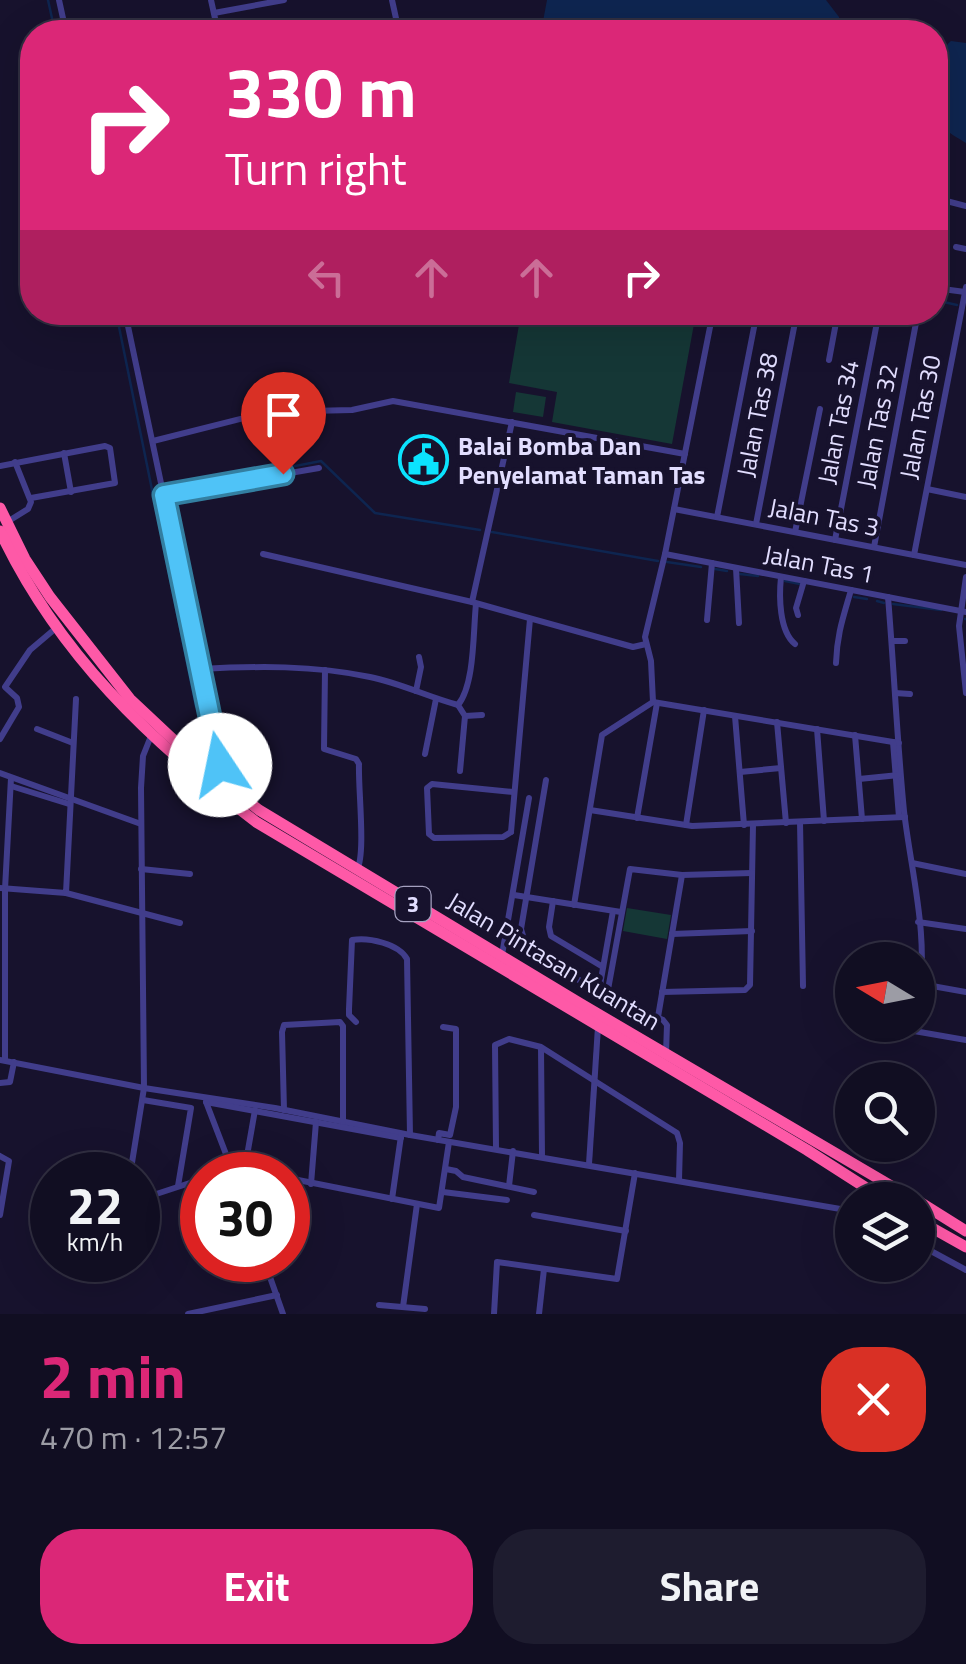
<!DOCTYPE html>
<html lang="en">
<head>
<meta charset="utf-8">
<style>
  :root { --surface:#110e22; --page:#1e1c2f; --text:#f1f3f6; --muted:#9c9ca5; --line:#302e40; --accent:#db2777 }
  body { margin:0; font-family:"Titillium Web",sans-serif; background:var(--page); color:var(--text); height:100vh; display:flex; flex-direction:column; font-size:38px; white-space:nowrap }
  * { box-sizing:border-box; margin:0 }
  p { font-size:32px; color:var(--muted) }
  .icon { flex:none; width:55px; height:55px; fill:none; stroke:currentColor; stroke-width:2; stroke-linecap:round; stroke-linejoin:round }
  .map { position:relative; height:1314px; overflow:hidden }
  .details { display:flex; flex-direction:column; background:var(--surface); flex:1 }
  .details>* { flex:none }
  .top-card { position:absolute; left:20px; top:20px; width:928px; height:305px; border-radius:40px; box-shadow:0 10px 40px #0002,0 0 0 2px var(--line); background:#db2777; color:#fff; overflow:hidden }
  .needle { width:65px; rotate:280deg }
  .tools { position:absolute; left:835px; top:942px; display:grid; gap:20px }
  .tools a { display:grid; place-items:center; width:100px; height:100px; border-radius:50%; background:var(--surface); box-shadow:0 10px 40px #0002,0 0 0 2px var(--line); font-size:50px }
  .speed { position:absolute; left:30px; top:1152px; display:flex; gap:20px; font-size:50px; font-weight:700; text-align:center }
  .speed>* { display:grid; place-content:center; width:130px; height:130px; border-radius:50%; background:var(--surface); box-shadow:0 10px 40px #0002,0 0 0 2px var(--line); line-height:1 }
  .speed small { font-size:25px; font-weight:400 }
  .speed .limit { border:15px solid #d22; background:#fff; color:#111 }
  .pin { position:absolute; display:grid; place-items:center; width:85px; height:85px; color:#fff; margin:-102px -42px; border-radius:50% 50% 50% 0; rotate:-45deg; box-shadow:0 0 10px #0007 }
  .pin .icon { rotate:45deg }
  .me { position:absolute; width:110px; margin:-55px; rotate:349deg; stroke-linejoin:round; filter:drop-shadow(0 0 8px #0008) }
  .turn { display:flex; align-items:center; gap:35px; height:210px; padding:0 40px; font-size:45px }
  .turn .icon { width:130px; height:130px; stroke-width:2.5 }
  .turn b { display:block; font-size:70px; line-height:85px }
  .lanes { display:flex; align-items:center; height:95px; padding:0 40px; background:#0003; justify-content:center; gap:50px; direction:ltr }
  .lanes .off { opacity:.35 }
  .round { display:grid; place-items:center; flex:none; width:105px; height:105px; border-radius:40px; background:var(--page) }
  .head { display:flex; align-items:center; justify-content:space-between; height:170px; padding:0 40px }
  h1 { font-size:60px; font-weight:700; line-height:75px; color:var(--accent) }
  .button { display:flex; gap:20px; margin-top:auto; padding:20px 40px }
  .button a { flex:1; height:115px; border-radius:40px; background:var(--accent); color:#fff; font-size:40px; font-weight:700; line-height:115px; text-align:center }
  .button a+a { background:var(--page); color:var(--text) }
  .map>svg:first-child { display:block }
</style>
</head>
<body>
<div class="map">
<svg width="966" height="1314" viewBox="0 0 966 1314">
  <rect width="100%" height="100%" fill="#17122d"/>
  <!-- green -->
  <g fill="#153736">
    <polygon points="521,313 696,313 672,444 552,422 557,392 509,383"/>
    <polygon points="516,392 546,397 543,417 513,412"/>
    <polygon points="627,908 671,915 667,939 623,931"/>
  </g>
  <!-- water -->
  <g fill="#0e2550">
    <polygon points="547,0 826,0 839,17 842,32 541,32"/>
    <path d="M 951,41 L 966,43 L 966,143 C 960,139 949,134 945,128 C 932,110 933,55 951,41 Z"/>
  </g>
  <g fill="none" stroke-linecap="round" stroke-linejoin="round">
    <!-- stream -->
    <g stroke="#0e2550" stroke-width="2.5">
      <polyline points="48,0 55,32"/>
      <polyline points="935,300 957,305"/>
      <polyline points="116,312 196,707"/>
      <polyline points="166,491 321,461 375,513 480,530"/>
      <polyline points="492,532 658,561"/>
      <polyline points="667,562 701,567"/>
      <polyline points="715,569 727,571"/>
      <polyline points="740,574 758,576"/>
      <polyline points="785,581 800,584"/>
      <polyline points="854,597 867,599"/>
      <polyline points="877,601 884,603"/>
      <polyline points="893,604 941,610"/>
      <polyline points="965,619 966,619"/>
    </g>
    <!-- street -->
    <g stroke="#413d8b" stroke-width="6">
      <polyline points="59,0 66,32"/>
      <polyline points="211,0 218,32"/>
      <polyline points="392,0 399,32"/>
      <polyline points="214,13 284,0"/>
      <polyline points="935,196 941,287"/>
      <polyline points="935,198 966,206"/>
      <polyline points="956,247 966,249"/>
      <polyline points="935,288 965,292"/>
      <polyline points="125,312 218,754 218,776"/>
      <polyline points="829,360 838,312"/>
      <polyline points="153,441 268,412 352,410 393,401 685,454"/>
      <polyline points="64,453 71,492"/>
      <polyline points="0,466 105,446 110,448 115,483 31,498"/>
      <polyline points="927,489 966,497"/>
      <polyline points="164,495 319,468"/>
      <polyline points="674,509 966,565"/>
      <polyline points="717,517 757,312"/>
      <polyline points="7,522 28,509 31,502 15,462"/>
      <polyline points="756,524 797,312"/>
      <polyline points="795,532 820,409"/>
      <polyline points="835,540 879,312"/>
      <polyline points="874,547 918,312"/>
      <polyline points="263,554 472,602 633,647 646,644"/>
      <polyline points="665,554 966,612"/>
      <polyline points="914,555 966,287"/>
      <polyline points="736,568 739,623"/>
      <path d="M 781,577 C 779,596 779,631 795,644"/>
      <polyline points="966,577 959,626 966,693"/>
      <path d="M 888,597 C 894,669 897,740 904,811 C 911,872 930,939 918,1001"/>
      <polyline points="472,602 512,422"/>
      <polyline points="798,615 796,608 804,581"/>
      <polyline points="707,620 712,563"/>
      <polyline points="892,641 905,641"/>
      <path d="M 836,663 C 837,634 843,618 851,590"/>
      <path d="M 200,669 C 256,666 314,665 370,677 C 400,683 428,697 458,705"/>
      <path d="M 325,670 L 324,749 L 356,759 L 359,764 C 358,789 366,853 357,870"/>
      <polyline points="416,691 421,667 419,657"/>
      <polyline points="895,693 910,694"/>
      <polyline points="653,702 651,661 645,637 665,554 713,312"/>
      <polyline points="653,702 899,743"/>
      <polyline points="465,716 482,715"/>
      <polyline points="735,716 744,825"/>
      <polyline points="777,722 786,823"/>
      <polyline points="37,729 73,743"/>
      <polyline points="817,729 824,821"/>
      <polyline points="855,735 862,819"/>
      <polyline points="0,739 19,707 17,698 5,687 30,650 56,628"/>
      <polyline points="893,742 899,817"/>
      <polyline points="425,754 436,699"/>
      <path d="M 460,771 L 465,716 L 458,705 C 475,684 473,631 476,604"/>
      <polyline points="740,772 781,768"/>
      <polyline points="0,773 141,824"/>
      <polyline points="859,779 899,775"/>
      <polyline points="546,780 521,929 528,952 599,991 663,1020 667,1025 666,1053"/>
      <polyline points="11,786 69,804"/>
      <polyline points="590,810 692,826 905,817"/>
      <polyline points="637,818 657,703"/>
      <polyline points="800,822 803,986"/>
      <polyline points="686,825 704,710"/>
      <polyline points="511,832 503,837 434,838 429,834 427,788 432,784 513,792"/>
      <polyline points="511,832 530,619"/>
      <polyline points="912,863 966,874"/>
      <polyline points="141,869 190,874"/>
      <polyline points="0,888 66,893 76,699"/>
      <polyline points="66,893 180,923"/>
      <polyline points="514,895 621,912"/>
      <polyline points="553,901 549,927 551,936 603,967"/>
      <polyline points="574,905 602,735 653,702"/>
      <polyline points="918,922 966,929"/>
      <polyline points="672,934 752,931"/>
      <polyline points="502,955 529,798"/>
      <polyline points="921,984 966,992"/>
      <polyline points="599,991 613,911"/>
      <polyline points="662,992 745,990 750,985 753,825"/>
      <polyline points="607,995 630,869 682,875 752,873"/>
      <polyline points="658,1017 682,875"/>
      <path d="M 356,1022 L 349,1015 L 349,1009 L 352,940 C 369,937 399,944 407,959 L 410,1135"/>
      <polyline points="913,1025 914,1031 966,1040"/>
      <polyline points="541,1048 542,1156"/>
      <polyline points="0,1060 144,1088 275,1108 410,1135 852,1211"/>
      <polyline points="5,1060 5,889 11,778"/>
      <polyline points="0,1083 10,1082 14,1062"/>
      <polyline points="143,1100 191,1108 178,1186"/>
      <polyline points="206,1102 401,1138"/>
      <polyline points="206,1102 234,1175"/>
      <polyline points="284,1110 282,1032 284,1025 340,1022 343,1026 343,1122"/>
      <polyline points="438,1140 439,1133 450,1135 456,1107 456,1029 443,1027"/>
      <polyline points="496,1148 495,1045 509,1039 541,1047 677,1133 680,1143 679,1180"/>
      <polyline points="0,1156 9,1161 0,1215"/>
      <polyline points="229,1163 276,1175"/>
      <polyline points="589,1164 598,1027"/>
      <polyline points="245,1167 255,1110"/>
      <polyline points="446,1169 456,1171 463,1177 534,1192"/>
      <polyline points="77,1175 78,1162"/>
      <polyline points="130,1175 144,1088 141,788 143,756 151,736"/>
      <polyline points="213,1175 232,1168"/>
      <polyline points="288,1178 439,1208 449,1142"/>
      <polyline points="311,1184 316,1122"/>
      <polyline points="509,1186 513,1151"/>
      <polyline points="443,1192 507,1200"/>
      <polyline points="392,1199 401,1136"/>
      <polyline points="138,1200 202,1179"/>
      <polyline points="534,1215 626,1231"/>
      <polyline points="47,1217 52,1217"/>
      <polyline points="918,1244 966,1270"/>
      <polyline points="264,1260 283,1314"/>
      <polyline points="379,1305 425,1309"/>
      <polyline points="403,1307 417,1204"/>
      <polyline points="188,1314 277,1295"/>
      <polyline points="494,1314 497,1262 617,1279 635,1173"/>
      <polyline points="539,1314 544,1269"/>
    </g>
    <!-- highway -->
    <g stroke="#fe59a7" stroke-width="11">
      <polyline points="0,508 25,559 50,597 130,699 195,760 259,810 581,1004 915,1200"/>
      <path d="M 0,531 C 58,654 150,741 256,822 L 807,1150 L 885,1200"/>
      <polyline points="918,1201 966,1231"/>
      <polyline points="918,1220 966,1247"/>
    </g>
  </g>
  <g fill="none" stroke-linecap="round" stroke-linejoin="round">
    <defs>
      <polyline id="route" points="220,765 164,495 283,474"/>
    </defs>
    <!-- route casing -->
    <use href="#route" stroke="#337fa1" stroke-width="25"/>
    <!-- route -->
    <use href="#route" stroke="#4fc3f7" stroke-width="18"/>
  </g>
  <!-- icons -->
  <defs>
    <symbol id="civic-ring" viewBox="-11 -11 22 22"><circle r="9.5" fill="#17122d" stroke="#0be3fe" stroke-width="1.5"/><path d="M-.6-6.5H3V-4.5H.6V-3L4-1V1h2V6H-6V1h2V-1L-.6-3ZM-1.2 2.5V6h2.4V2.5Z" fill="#0be3fe"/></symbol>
  </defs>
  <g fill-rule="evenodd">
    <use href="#civic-ring" x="396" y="432" width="55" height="55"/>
  </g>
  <g text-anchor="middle" stroke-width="8" stroke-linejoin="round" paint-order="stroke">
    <!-- shield labels -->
    <rect fill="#17122d" stroke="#a5a1c0" stroke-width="2.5" x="395.5" y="887" width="35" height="34" rx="8"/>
    <g font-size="22" font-weight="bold" fill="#e2deff">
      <text x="413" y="912">3</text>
    </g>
    <!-- street labels -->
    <g font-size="25" fill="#e2deff" stroke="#17122d">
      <text transform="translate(757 415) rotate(-79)" y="9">Jalan Tas 38</text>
      <text transform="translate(920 417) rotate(-79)" y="9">Jalan Tas 30</text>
      <text transform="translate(838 422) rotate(-79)" y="9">Jalan Tas 34</text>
      <text transform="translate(877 426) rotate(-79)" y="9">Jalan Tas 32</text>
      <text transform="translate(824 517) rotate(11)" y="9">Jalan Tas 3</text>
      <text transform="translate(819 564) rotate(11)" y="9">Jalan Tas 1</text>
      <text transform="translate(554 961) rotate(31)" y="9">Jalan Pintasan Kuantan</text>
    </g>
    <!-- poi labels -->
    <g font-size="25" font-weight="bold" fill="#e2deff" stroke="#17122d" text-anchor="start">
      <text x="458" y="455">Balai Bomba Dan<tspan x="458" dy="29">Penyelamat Taman Tas</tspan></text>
    </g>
  </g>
</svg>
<div class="tools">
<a><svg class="needle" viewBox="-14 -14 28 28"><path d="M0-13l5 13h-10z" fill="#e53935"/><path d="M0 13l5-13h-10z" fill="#9c9ca5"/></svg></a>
<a><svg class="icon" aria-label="search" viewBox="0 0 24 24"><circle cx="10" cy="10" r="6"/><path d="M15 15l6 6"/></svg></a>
<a><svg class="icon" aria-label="layers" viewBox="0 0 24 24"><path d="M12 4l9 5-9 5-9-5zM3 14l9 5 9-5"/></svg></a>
</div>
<div class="speed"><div>22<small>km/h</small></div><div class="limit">30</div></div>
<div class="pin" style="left:283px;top:474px;background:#d93025"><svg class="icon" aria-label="arrive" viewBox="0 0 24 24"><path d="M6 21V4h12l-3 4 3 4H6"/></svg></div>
<svg class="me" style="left:220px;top:765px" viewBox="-20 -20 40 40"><circle r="19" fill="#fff"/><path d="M0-13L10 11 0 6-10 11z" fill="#4fc3f7"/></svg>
<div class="top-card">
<div class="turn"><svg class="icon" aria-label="right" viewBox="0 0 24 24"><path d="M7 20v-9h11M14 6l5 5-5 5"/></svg><div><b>330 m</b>Turn right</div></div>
<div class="lanes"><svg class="icon off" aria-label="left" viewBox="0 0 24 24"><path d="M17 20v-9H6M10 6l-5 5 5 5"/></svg><svg class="icon off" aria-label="ahead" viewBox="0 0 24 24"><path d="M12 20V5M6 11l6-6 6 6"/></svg><svg class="icon off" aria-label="ahead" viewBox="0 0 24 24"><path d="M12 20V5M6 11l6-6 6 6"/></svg><svg class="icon" aria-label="right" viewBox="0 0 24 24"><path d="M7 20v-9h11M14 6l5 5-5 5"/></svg></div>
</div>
</div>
<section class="details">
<div class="head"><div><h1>2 min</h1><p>470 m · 12:57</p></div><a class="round" style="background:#d93025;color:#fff"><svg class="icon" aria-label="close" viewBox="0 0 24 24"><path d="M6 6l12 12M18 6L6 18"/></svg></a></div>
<div class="button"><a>Exit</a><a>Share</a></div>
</section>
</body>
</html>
